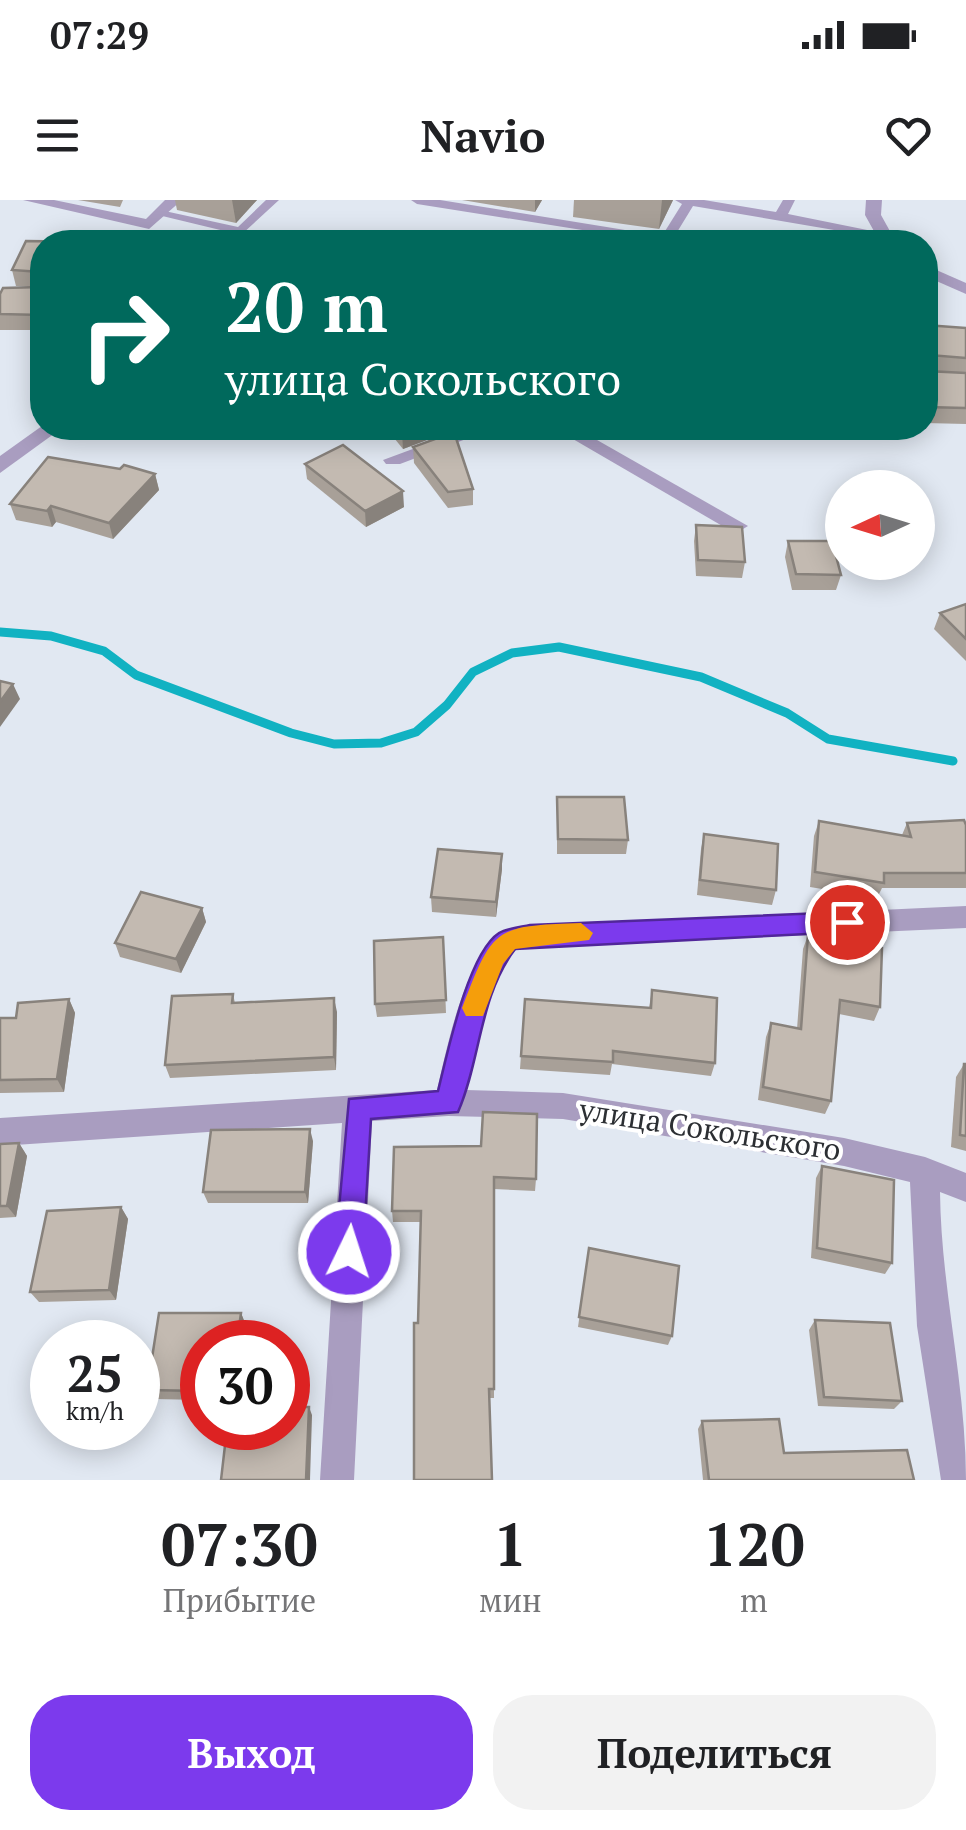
<!DOCTYPE html>
<html lang="ru">
<head>
<meta charset="utf-8">
<style>
  :root { --surface:#fff; --page:#f2f2f2; --text:#202124; --muted:#757577; --accent:#7c3aed }
  body { margin:0; font-family:"PT Serif",serif; background:var(--page); color:var(--text); height:100vh; display:flex; flex-direction:column; font-size:38px; white-space:nowrap }
  * { box-sizing:border-box; margin:0 }
  p { font-size:32px; color:var(--muted) }
  .icon { flex:none; width:55px; height:55px; fill:none; stroke:currentColor; stroke-width:2; stroke-linecap:round; stroke-linejoin:round }
  .map { position:relative; height:1280px; overflow:hidden }
  .side { display:flex; flex-direction:column; background:var(--surface); flex:1 }
  .side>* { flex:none }
  .top-card { position:absolute; left:30px; top:30px; width:908px; height:210px; border-radius:40px; box-shadow:0 5px 25px #0003; background:#00695c; color:#fff; overflow:hidden }
  .needle { width:65px; rotate:266deg }
  .fabs { position:absolute; left:825px; top:270px; display:grid; gap:20px }
  .fabs a { display:grid; place-items:center; width:110px; height:110px; border-radius:50%; background:var(--surface); box-shadow:0 5px 25px #0003; font-size:50px }
  .speed { position:absolute; left:30px; top:1120px; display:flex; gap:20px; font-size:50px; font-weight:700; text-align:center }
  .speed>* { display:grid; place-content:center; width:130px; height:130px; border-radius:50%; background:var(--surface); box-shadow:0 5px 25px #0003; line-height:1 }
  .speed small { font-size:25px; font-weight:400 }
  .speed .limit { border:15px solid #d22; background:#fff; color:#111 }
  .pin { position:absolute; display:grid; place-items:center; width:85px; height:85px; color:#fff; margin:-42px; border:5px solid #fff; border-radius:50%; box-shadow:0 2px 10px #0007 }
  .me { position:absolute; width:110px; margin:-55px; rotate:4deg; stroke-linejoin:round; filter:drop-shadow(0 0 8px #0008) }
  .turn { display:flex; align-items:center; gap:35px; height:210px; padding:0 30px; font-size:45px }
  .turn .icon { width:130px; height:130px; stroke-width:2.5 }
  .turn b { display:block; font-size:70px; line-height:85px }
  .eta { display:flex; justify-content:space-evenly; align-items:center; height:170px; text-align:center }
  .eta b { font-size:60px; font-weight:800; line-height:70px }
  .primary-button { display:flex; gap:20px; margin-top:auto; padding:20px 30px }
  .primary-button a { flex:1; height:115px; border-radius:40px; background:var(--accent); color:#fff; font-size:40px; font-weight:800; line-height:115px; text-align:center }
  .primary-button a+a { background:var(--page); color:var(--text) }
  .status { display:flex; justify-content:space-between; align-items:center; height:70px; padding:0 50px; background:var(--surface); direction:ltr }
  .status svg { height:28px; fill:currentColor }
  header { display:flex; justify-content:space-between; align-items:center; height:130px; padding:0 30px; background:var(--surface); font-size:45px; font-weight:800 }
  .map>svg:first-child { display:block }
</style>
</head>
<body>
<div class="status"><b>07:29</b><svg viewBox="0 0 49 12"><path d="M0 12V9h3v3zM5 12V6h3v6zM10 12V3h3v9zM15 12V0h3v12zM26 1h20v11H26zM47 4h2v5h-2z"/></svg></div>
<header><svg class="icon" aria-label="menu" viewBox="0 0 24 24"><path d="M4 6h16M4 12h16M4 18h16"/></svg>Navio<svg class="icon" aria-label="heart" viewBox="0 0 24 24"><path d="M12 20l-8-8c-3-5 5-10 8-4 3-6 11-1 8 4z"/></svg></header>
<div class="map">
<svg width="966" height="1280" viewBox="0 0 966 1280">
  <rect width="100%" height="100%" fill="#e1e8f2"/>
  <g fill="none" stroke-linecap="round" stroke-linejoin="round">
    <!-- stream -->
    <polyline stroke="#11b2c2" stroke-width="9" points="0,432 51,436 104,451 136,475 291,533 334,544 381,543 416,532 447,505 473,472 512,453 559,447 701,477 787,513 828,539 953,561"/>
    <!-- lane -->
    <g fill="#a99dc0" fill-rule="evenodd">
      <polygon points="266,0 279,0 241,35 154,14 160,10 238,27"/>
      <polygon points="411,0 440,0 662,36 682,4 675,0 704,0 776,12 783,0 795,0 788,14 887,34 881,38 693,6 671,42 658,42 417,4"/>
    </g>
    <!-- street -->
    <g fill="#a99dc0" fill-rule="evenodd">
      <polygon points="23,0 54,0 146,19 165,0 182,0 149,29"/>
      <polygon points="866,0 882,0 881,15 896,42 880,42 865,15"/>
      <polygon points="925,65 966,83 966,94 925,76"/>
      <polygon points="42,226 62,228 0,273 0,256"/>
      <polygon points="457,228 475,228 474,236 400,264 386,264 383,260 456,233"/>
      <polygon points="554,228 576,228 748,326 738,332 731,331"/>
      <path d="M 966,706 L 966,728 L 518,748 C 484,782 476,845 466,890 L 563,893 L 844,938 L 925,957 L 966,973 L 966,1002 L 940,992 C 941,1089 966,1184 966,1280 L 941,1280 L 917,1126 L 910,982 L 844,966 L 563,919 L 448,916 L 372,921 L 354,1280 L 320,1280 L 342,923 L 0,946 L 0,918 L 437,890 C 448,845 466,743 515,727 Z"/>
    </g>
  </g>
  <!-- wall -->
  <g fill="#a8a098">
    <polygon points="78,0 123,0 120,7"/>
    <polygon points="175,0 257,0 236,23 177,10"/>
    <polygon points="462,0 542,0 535,12"/>
    <polygon points="574,0 673,0 659,29 573,17"/>
    <polygon points="42,42 42,130 0,130 0,94 40,87 16,86 12,70"/>
    <polygon points="925,125 966,128 966,224 925,223"/>
    <polygon points="386,228 443,228 443,234 403,249"/>
    <polygon points="413,247 473,289 473,305 448,308 414,263"/>
    <polygon points="305,264 404,307 366,327 307,279"/>
    <polygon points="120,269 155,274 159,290 113,339 56,322 52,327 16,320 10,304"/>
    <polygon points="696,325 745,362 742,378 696,376 694,341"/>
    <polygon points="788,341 841,375 836,390 792,390 785,357"/>
    <polygon points="966,404 966,461 934,429 940,413"/>
    <polygon points="557,597 628,640 626,654 557,654"/>
    <polygon points="819,621 902,635 907,623 966,625 966,688 882,688 877,698 810,687 814,636"/>
    <polygon points="704,634 776,690 772,705 697,695 701,649"/>
    <polygon points="502,669 496,717 432,712 431,697"/>
    <polygon points="202,708 206,722 181,773 120,757 115,743"/>
    <polygon points="808,735 880,807 874,821 839,814 831,901 825,914 758,900 766,837 771,823 797,829 803,749"/>
    <polygon points="443,737 446,813 377,817 375,804"/>
    <polygon points="652,790 715,863 711,876 612,864 610,875 520,869 525,799 649,808"/>
    <polygon points="233,794 235,803 337,812 336,870 170,878 165,865"/>
    <polygon points="69,799 75,813 64,892 0,893 0,818 16,818"/>
    <polygon points="964,864 966,864 966,951 951,947 956,877"/>
    <polygon points="313,941 308,1003 208,1003 203,992"/>
    <polygon points="19,943 27,956 16,1017 0,1018 0,944"/>
    <polygon points="481,946 536,979 535,991 494,989 494,1198 490,1198 418,1123 420,1022 393,1022 392,1011"/>
    <polygon points="822,966 892,1063 885,1074 811,1058 816,978"/>
    <polygon points="121,1007 128,1019 116,1100 39,1102 30,1092"/>
    <polygon points="589,1048 672,1136 668,1145 578,1127"/>
    <polygon points="159,1113 241,1113 245,1123 243,1142 202,1142 202,1200 154,1199 147,1190"/>
    <polygon points="815,1120 902,1201 894,1209 818,1206 809,1130"/>
    <polygon points="702,1221 784,1253 914,1280 703,1280 698,1229"/>
  </g>
  <!-- shaded-wall -->
  <g fill="#88827c">
    <polygon points="232,0 257,0 236,23"/>
    <polygon points="535,0 542,0 535,12"/>
    <polygon points="662,0 673,0 659,29"/>
    <polygon points="417,228 443,228 443,234 403,249 402,233"/>
    <polygon points="155,274 159,290 113,339 109,323"/>
    <polygon points="403,291 404,307 366,327 365,311"/>
    <polygon points="51,306 56,322 52,327 47,311"/>
    <polygon points="13,484 20,499 0,527 0,502"/>
    <polygon points="502,654 502,669 496,717 496,702"/>
    <polygon points="202,708 206,722 181,773 176,759"/>
    <polygon points="334,798 337,812 336,870 334,857"/>
    <polygon points="69,799 75,813 64,892 57,879"/>
    <polygon points="310,929 313,941 308,1003 305,992"/>
    <polygon points="19,943 27,956 16,1017 7,1006"/>
    <polygon points="121,1007 128,1019 116,1100 109,1090"/>
    <polygon points="241,1113 245,1123 243,1142 237,1142"/>
    <polygon points="309,1207 312,1215 310,1280 306,1280"/>
  </g>
  <!-- building -->
  <g fill="#c3bab1" stroke="#88827c" stroke-width="2.5">
    <polygon points="26,41 96,42 42,42 42,115 0,114 0,94 3,88 40,87 40,72 12,70"/>
    <polygon points="925,125 966,128 966,158 930,155 927,171 966,173 966,208 925,207"/>
    <polygon points="398,228 417,228 402,233"/>
    <polygon points="454,232 473,289 448,292 413,247"/>
    <polygon points="343,245 403,291 365,311 305,264"/>
    <polygon points="48,257 120,269 124,265 155,274 109,323 51,306 47,311 10,304"/>
    <polygon points="696,325 742,327 745,362 698,360"/>
    <polygon points="788,341 832,341 841,375 796,374"/>
    <polygon points="966,404 966,439 940,413"/>
    <polygon points="0,481 13,484 0,502"/>
    <polygon points="557,597 624,597 628,640 558,639"/>
    <polygon points="964,620 966,625 966,673 884,673 884,683 815,672 819,621 911,637 907,623"/>
    <polygon points="704,634 778,644 776,690 700,680"/>
    <polygon points="438,649 502,654 496,702 431,697"/>
    <polygon points="141,692 202,708 176,759 115,743"/>
    <polygon points="808,735 882,748 880,807 840,800 831,901 763,887 771,823 801,829"/>
    <polygon points="443,737 446,800 375,804 374,741"/>
    <polygon points="652,790 717,798 715,863 613,851 613,862 521,856 525,799 651,808"/>
    <polygon points="233,794 232,803 334,798 334,857 165,865 172,796"/>
    <polygon points="69,799 57,879 0,880 0,818 16,818 18,803"/>
    <polygon points="964,864 966,864 966,936 960,935"/>
    <polygon points="483,912 537,914 536,979 494,977 494,1189 489,1189 492,1280 414,1280 414,1123 418,1123 421,1011 392,1011 394,947 481,946"/>
    <polygon points="310,929 305,992 203,992 211,930"/>
    <polygon points="19,943 7,1006 0,1006 0,944"/>
    <polygon points="822,966 894,980 892,1063 817,1048"/>
    <polygon points="121,1007 109,1090 30,1092 47,1011"/>
    <polygon points="589,1048 679,1066 672,1136 579,1117"/>
    <polygon points="159,1113 241,1113 237,1142 202,1142 202,1191 147,1190"/>
    <polygon points="815,1120 890,1123 902,1201 824,1197"/>
    <polygon points="288,1207 309,1207 306,1280 221,1280 227,1228 288,1228"/>
    <polygon points="779,1219 784,1253 907,1250 914,1280 709,1280 702,1221"/>
  </g>
  <!-- route -->
  <path fill="#7c3aed" stroke="#51269a" stroke-width="2.5" d="M 847,712 L 859,722 L 847,732 L 515,749 C 479,797 481,859 458,912 L 371,919 L 363,1052 L 359,1062 L 349,1066 L 339,1062 L 335,1052 L 349,899 L 438,891 C 447,855 468,753 499,733 C 507,728 521,727 530,725 Z"/>
  <!-- slow -->
  <path fill="#f59e0b" d="M 581,723 L 593,733 L 589,740 L 515,749 L 503,764 L 483,816 L 466,816 L 462,808 C 493,727 494,726 581,723 Z"/>
  <g text-anchor="middle" stroke-width="8" stroke-linejoin="round" paint-order="stroke">
    <!-- street labels -->
    <g font-size="30" fill="#2c2f33" stroke="#fff">
      <text transform="translate(710 930) rotate(9)" y="10">улица Сокольского</text>
    </g>
  </g>
</svg>
<div class="fabs">
<a><svg class="needle" viewBox="-14 -14 28 28"><path d="M0-13l5 13h-10z" fill="#e53935"/><path d="M0 13l5-13h-10z" fill="#757577"/></svg></a>
</div>
<div class="speed"><div>25<small>km/h</small></div><div class="limit">30</div></div>
<div class="pin" style="left:847px;top:722px;background:#d93025"><svg class="icon" aria-label="arrive" viewBox="0 0 24 24"><path d="M6 21V4h12l-3 4 3 4H6"/></svg></div>
<svg class="me" style="left:349px;top:1052px" viewBox="-20 -20 40 40"><circle r="17" fill="#7c3aed" stroke="#fff" stroke-width="3"/><path d="M0-11L8 9 0 5-8 9z" fill="#fff"/></svg>
<div class="top-card">
<div class="turn"><svg class="icon" aria-label="right" viewBox="0 0 24 24"><path d="M7 20v-9h11M14 6l5 5-5 5"/></svg><div><b>20 m</b>улица Сокольского</div></div>
</div>
</div>
<section class="side">
<div class="eta">
<div><b>07:30</b><p>Прибытие</p></div>
<div><b>1</b><p>мин</p></div>
<div><b>120</b><p>m</p></div>
</div>
<div class="primary-button"><a>Выход</a><a>Поделиться</a></div>
</section>
</body>
</html>
